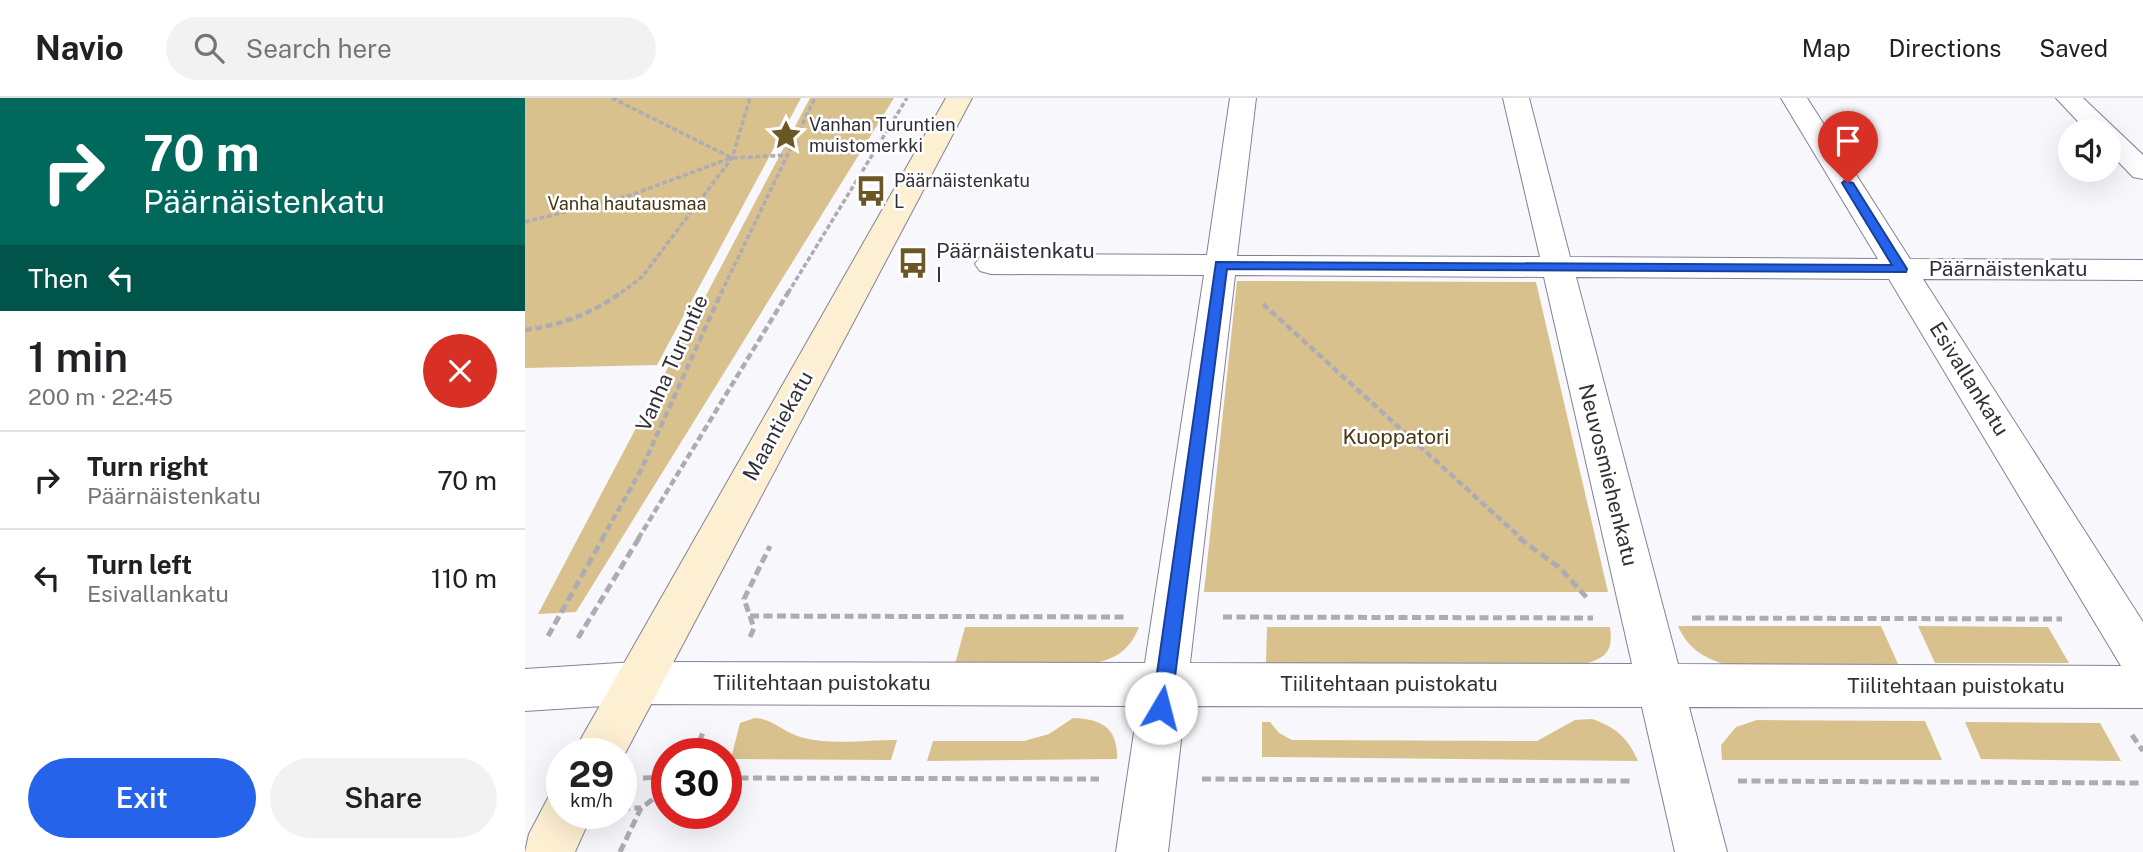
<!DOCTYPE html>
<html lang="en">
<head>
<meta charset="utf-8">
<style>
  :root { --surface:#fff; --page:#f2f2f2; --text:#202124; --muted:#757577; --line:#e0e0e0; --accent:#2563eb }
  body { margin:0; font-family:"Public Sans",sans-serif; background:var(--page); color:var(--text); height:100vh; display:flex; flex-direction:column; font-size:26px; white-space:nowrap }
  * { box-sizing:border-box; margin:0 }
  p { font-size:23px; color:var(--muted) }
  .icon { flex:none; width:38px; height:38px; fill:none; stroke:currentColor; stroke-width:2; stroke-linecap:round; stroke-linejoin:round }
  .map { position:relative; flex:1; overflow:hidden }
  .details { display:flex; flex-direction:column; background:var(--surface); width:525px }
  .details>* { flex:none }
  .top-card { background:#00695c; color:#fff; overflow:hidden }
  .tools { position:absolute; left:1533px; top:21px; display:grid; gap:14px }
  .tools a { display:grid; place-items:center; width:63px; height:63px; border-radius:50%; background:var(--surface); box-shadow:0 7px 28px #0002; font-size:35px }
  .speed { position:absolute; left:21px; top:640px; display:flex; gap:14px; font-size:35px; font-weight:700; text-align:center }
  .speed>* { display:grid; place-content:center; width:91px; height:91px; border-radius:50%; background:var(--surface); box-shadow:0 7px 28px #0002; line-height:1 }
  .speed small { font-size:18px; font-weight:400 }
  .speed .limit { border:10px solid #d22; background:#fff; color:#111 }
  .pin { position:absolute; display:grid; place-items:center; width:60px; height:60px; color:#fff; margin:-72px -30px; border-radius:50% 50% 50% 0; rotate:-45deg; box-shadow:0 0 7px #0007 }
  .pin .icon { rotate:45deg }
  .me { position:absolute; width:77px; margin:-38px; rotate:8deg; stroke-linejoin:round; filter:drop-shadow(0 0 5px #0008) }
  .turn { display:flex; align-items:center; gap:24px; height:147px; padding:0 28px; font-size:32px }
  .turn .icon { width:91px; height:91px; stroke-width:2.5 }
  .turn b { display:block; font-size:49px; line-height:60px }
  .then { display:flex; align-items:center; height:66px; padding:0 28px; background:#0003; gap:14px; font-size:26px }
  .round { display:grid; place-items:center; flex:none; width:74px; height:74px; border-radius:37px; background:var(--page) }
  .summary { display:flex; align-items:center; justify-content:space-between; height:119px; padding:0 28px }
  h1 { font-size:42px; font-weight:600; line-height:52px }
  .action { display:flex; gap:14px; margin-top:auto; padding:14px 28px }
  .action a { flex:1; height:80px; border-radius:42px; background:var(--accent); color:#fff; font-size:28px; font-weight:600; line-height:80px; text-align:center }
  .action a+a { background:var(--page); color:var(--text) }
  ul { padding:0; list-style:none }
  li { display:flex; align-items:center; gap:21px; height:98px; padding:0 28px; border-top:2px solid var(--line) }
  li div { flex:1 }
  li b { display:block; font-size:26px }
  li em { font-style:normal }
  header { display:flex; align-items:center; gap:42px; box-sizing:border-box; height:98px; padding:0 35px; background:var(--surface); border-bottom:2px solid var(--line) }
  header strong { font-size:33px }
  nav { display:flex; gap:38px; margin-inline-start:auto; font-size:24px }
  .search { width:490px; height:63px; background:var(--page); display:flex; align-items:center; gap:18px; box-sizing:border-box; padding:0 24px; border-radius:38px; color:var(--muted); font-size:26px }
  main { display:flex; flex:1; min-height:0 }
  .map>svg:first-child { display:block }
</style>
</head>
<body>
<header>
<strong>Navio</strong>
<div class="search"><svg class="icon" aria-label="search" viewBox="0 0 24 24"><circle cx="10" cy="10" r="6"/><path d="M15 15l6 6"/></svg>Search here</div>
<nav><a>Map</a><a>Directions</a><a>Saved</a></nav>
</header>
<main>
<section class="details">
<div class="top-card">
<div class="turn"><svg class="icon" aria-label="right" viewBox="0 0 24 24"><path d="M7 20v-9h11M14 6l5 5-5 5"/></svg><div><b>70 m</b>Päärnäistenkatu</div></div>
<div class="then">Then<svg class="icon" aria-label="left" viewBox="0 0 24 24"><path d="M17 20v-9H6M10 6l-5 5 5 5"/></svg></div>
</div>
<div class="summary"><div><h1>1 min</h1><p>200 m · 22:45</p></div><a class="round" style="background:#d93025;color:#fff"><svg class="icon" aria-label="close" viewBox="0 0 24 24"><path d="M6 6l12 12M18 6L6 18"/></svg></a></div>
<ul>
<li><svg class="icon" aria-label="right" viewBox="0 0 24 24"><path d="M7 20v-9h11M14 6l5 5-5 5"/></svg><div><b>Turn right</b><p>Päärnäistenkatu</p></div><em>70 m</em></li>
<li><svg class="icon" aria-label="left" viewBox="0 0 24 24"><path d="M17 20v-9H6M10 6l-5 5 5 5"/></svg><div><b>Turn left</b><p>Esivallankatu</p></div><em>110 m</em></li>
</ul>
<div class="action"><a>Exit</a><a>Share</a></div>
</section>
<div class="map">
<svg width="1618" height="754" viewBox="0 0 1618 754">
  <rect width="100%" height="100%" fill="#f7f7fc"/>
  <!-- green -->
  <g fill="#d9c18e">
    <polygon points="0,0 276,0 132,267 0,270"/>
    <polygon points="285,0 369,0 51,514 13,516"/>
    <polygon points="712,183 1011,184 1083,494 679,494"/>
    <path d="M 1153,528 L 1356,528 L 1373,566 L 1202,567 C 1179,560 1163,551 1153,528 Z"/>
    <polygon points="1393,528 1523,529 1544,565 1410,565"/>
    <path d="M 440,529 L 614,529 C 604,554 588,563 562,566 L 430,566 Z"/>
    <path d="M 742,529 L 1085,529 C 1089,556 1078,562 1053,567 L 741,566 Z"/>
    <path d="M 230,620 C 249,621 260,636 279,640 C 306,647 344,642 372,642 L 366,662 L 206,661 L 215,625 Z"/>
    <path d="M 548,620 C 577,621 593,630 592,661 L 402,663 L 408,643 L 499,643 L 524,636 Z"/>
    <path d="M 1067,621 C 1091,629 1103,640 1113,663 L 737,659 L 737,624 L 745,624 L 754,635 L 767,642 L 1012,643 L 1050,622 Z"/>
    <polygon points="1232,622 1400,623 1417,662 1197,662 1196,647 1211,629"/>
    <polygon points="1440,624 1575,625 1596,663 1456,661"/>
  </g>
  <g fill="none" stroke-linecap="round" stroke-linejoin="round">
    <defs>
      <g id="minor">
        <path d="M 705,0 L 731,0 L 712,158 L 1015,159 L 978,0 L 1004,0 L 1045,159 L 1353,161 L 1256,0 L 1282,0 L 1385,161 L 1618,162 L 1618,182 L 1398,181 L 1618,524 L 1618,610 L 1164,609 L 1202,754 L 1150,754 L 1117,609 L 660,608 L 643,754 L 591,754 L 613,608 L 110,606 L 0,613 L 0,571 L 110,564 L 620,565 L 679,177 L 466,176 L 455,173 L 450,166 L 455,159 L 466,156 L 682,157 ZM 710,177 L 1019,179 L 1107,566 L 665,565 ZM 1051,179 L 1364,181 L 1596,568 L 1153,566 Z"/>
        <polygon points="1531,0 1558,0 1618,57 1618,81 1608,79 1584,54 1584,33 1562,33"/>
      </g>
      <g id="secondary">
        <polygon points="421,0 447,0 96,663 96,656 50,656 57,639"/>
        <polygon points="37,693 37,716 67,716 50,754 0,754 4,736 24,698"/>
      </g>
    </defs>
    <!-- minor casing -->
    <use href="#minor" stroke="#838297" stroke-width="2"/>
    <!-- secondary casing -->
    <use href="#secondary" stroke="#838297" stroke-width="2"/>
    <!-- path-far2 -->
    <g stroke="#adacb3" stroke-width="3.5" stroke-dasharray="5 2.5" stroke-linecap="butt">
      <polyline points="87,0 207,60 262,57"/>
      <polyline points="0,124 103,98 206,60"/>
      <polyline points="96,195 117,179 207,60 225,0"/>
      <polyline points="196,195 290,0"/>
      <polyline points="263,195 382,0"/>
    </g>
    <!-- path-far1 -->
    <g stroke="#adacb3" stroke-width="4.5" stroke-dasharray="7 3.5" stroke-linecap="butt">
      <polyline points="738,206 997,441"/>
      <path d="M 0,232 C 34,228 71,214 98,193"/>
      <polyline points="77,441 116,372 197,193"/>
      <polyline points="113,441 264,193"/>
    </g>
    <!-- path -->
    <g stroke="#adacb3" stroke-width="5" stroke-dasharray="9 4.5" stroke-linecap="butt">
      <polyline points="994,440 1035,470 1063,501"/>
      <polyline points="225,518 599,519"/>
      <polyline points="698,519 1068,520"/>
      <polyline points="1167,520 1537,521"/>
      <polyline points="23,538 78,440"/>
      <polyline points="225,539 229,530 219,501 245,448"/>
      <polyline points="53,540 114,440"/>
      <polyline points="1607,637 1618,653"/>
      <polyline points="168,656 178,635"/>
      <polyline points="118,680 142,679"/>
      <polyline points="201,680 574,681"/>
      <polyline points="677,681 1106,683"/>
      <polyline points="1213,683 1618,685"/>
      <polyline points="96,710 116,710"/>
      <polyline points="95,754 116,710 142,691"/>
    </g>
    <!-- minor -->
    <use href="#minor" fill="#fff" fill-rule="evenodd"/>
    <!-- secondary -->
    <use href="#secondary" fill="#fdefd1" fill-rule="evenodd"/>
  </g>
  <!-- route -->
  <polygon fill="#2563eb" stroke="#184099" stroke-width="2" points="1319,83 1328,85 1382,171 1381,174 702,171 646,610 643,616 636,619 630,616 627,610 691,164 1367,167 1317,85"/>
  <!-- icons -->
  <defs>
    <symbol id="sight-bare" viewBox="-9 -9 18 18"><path d="M0-6L1.8-2.2L6-1.7L2.9 1.2L3.7 5.4L0 3.3L-3.7 5.4L-2.9 1.2L-6-1.7L-1.8-2.2Z" fill="#6b5625" stroke="#fff" stroke-width="2.5" paint-order="stroke"/></symbol>
    <symbol id="bus-bare" viewBox="-9 -9 18 18"><path d="M-5-6H5V4H4V6H2V4H-2V6H-4V4H-5ZM-3.5-4V0h7V-4ZM-3.5 1.2v1.5H-2V1.2ZM2 1.2v1.5H3.5V1.2Z" fill="#6b5625" stroke="#fff" stroke-width="2.5" paint-order="stroke"/></symbol>
  </defs>
  <g fill-rule="evenodd">
    <use href="#sight-bare" x="239" y="15" width="44" height="44"/>
    <use href="#bus-bare" x="324" y="71" width="44" height="44"/>
    <use href="#bus-bare" x="366" y="143" width="44" height="44"/>
  </g>
  <g text-anchor="middle" stroke-width="5" stroke-linejoin="round" paint-order="stroke">
    <!-- far-poi labels -->
    <g font-size="18" fill="#313039" stroke="#fff" text-anchor="start">
      <text x="284" y="33">Vanhan Turuntien<tspan x="284" dy="21">muistomerkki</tspan></text>
      <text x="369" y="89">Päärnäistenkatu<tspan x="369" dy="21">L</tspan></text>
    </g>
    <!-- far-park labels -->
    <g font-size="18" fill="#473713" stroke="#fff">
      <text x="102" y="112">Vanha hautausmaa</text>
    </g>
    <!-- poi labels -->
    <g font-size="21" fill="#313039" stroke="#fff" text-anchor="start">
      <text x="411" y="160">Päärnäistenkatu<tspan x="411" dy="24">I</tspan></text>
    </g>
    <!-- street labels -->
    <g font-size="21" fill="#313039" stroke="#fff">
      <text x="1483" y="178">Päärnäistenkatu</text>
      <text transform="translate(147 265) rotate(-66)" y="7">Vanha Turuntie</text>
      <text transform="translate(1444 281) rotate(58)" y="7">Esivallankatu</text>
      <text transform="translate(253 328) rotate(-61)" y="7">Maantiekatu</text>
      <text transform="translate(1083 377) rotate(76)" y="7">Neuvosmiehenkatu</text>
      <text x="297" y="592">Tiilitehtaan puistokatu</text>
      <text x="864" y="593">Tiilitehtaan puistokatu</text>
      <text x="1431" y="595">Tiilitehtaan puistokatu</text>
    </g>
    <!-- park labels -->
    <g font-size="21" fill="#473713" stroke="#fff">
      <text x="871" y="346">Kuoppatori</text>
    </g>
  </g>
</svg>
<div class="tools">
<a><svg class="icon" aria-label="sound" viewBox="0 0 24 24"><path d="M4 9h4l5-4v14l-5-4H4zM17 9q2 3 0 6"/></svg></a>
</div>
<div class="speed"><div>29<small>km/h</small></div><div class="limit">30</div></div>
<div class="pin" style="left:1323px;top:85px;background:#d93025"><svg class="icon" aria-label="arrive" viewBox="0 0 24 24"><path d="M6 21V4h12l-3 4 3 4H6"/></svg></div>
<svg class="me" style="left:636px;top:610px" viewBox="-20 -20 40 40"><circle r="19" fill="#fff"/><path d="M0-13L10 11 0 6-10 11z" fill="#2563eb"/></svg>
</div>
</main>
</body>
</html>
